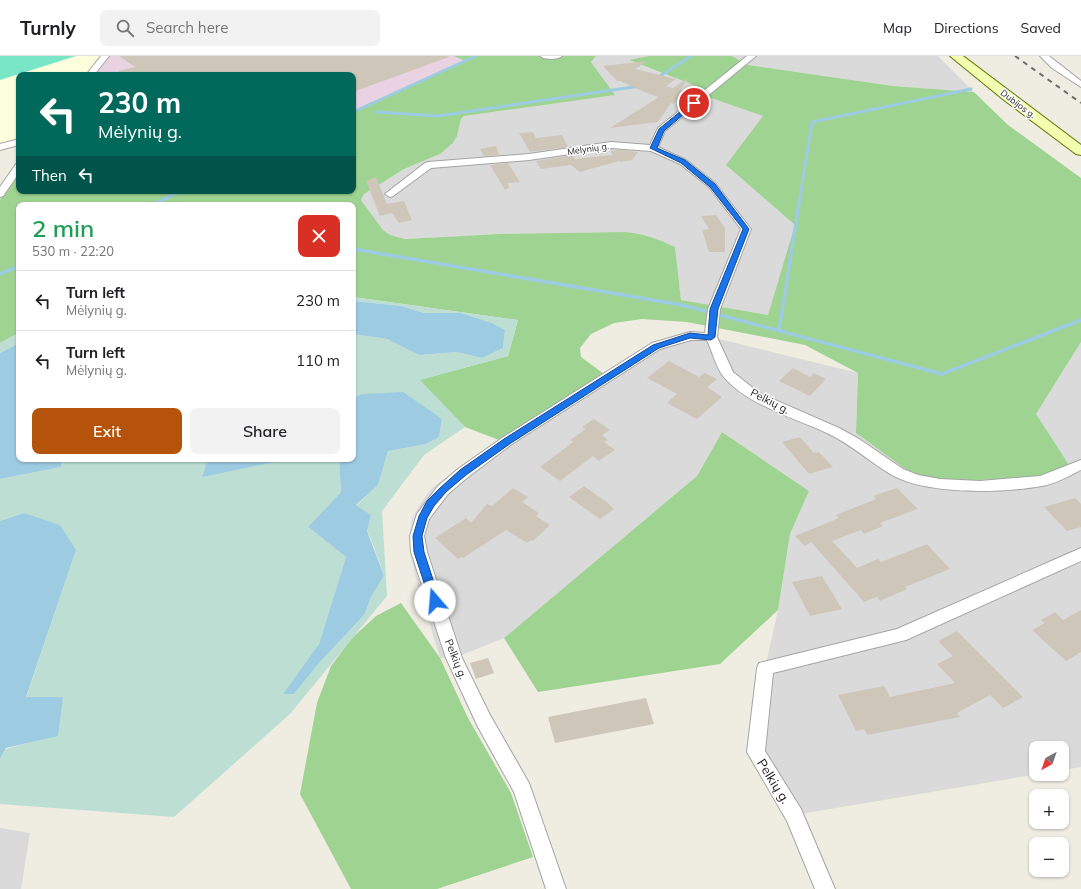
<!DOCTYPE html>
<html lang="en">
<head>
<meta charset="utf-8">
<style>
  :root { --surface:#fff; --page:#f2f2f2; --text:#202124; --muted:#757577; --line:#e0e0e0; --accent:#b45309 }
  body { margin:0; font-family:Mulish,sans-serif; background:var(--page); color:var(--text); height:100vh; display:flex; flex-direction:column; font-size:15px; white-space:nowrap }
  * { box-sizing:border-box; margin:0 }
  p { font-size:13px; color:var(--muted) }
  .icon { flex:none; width:22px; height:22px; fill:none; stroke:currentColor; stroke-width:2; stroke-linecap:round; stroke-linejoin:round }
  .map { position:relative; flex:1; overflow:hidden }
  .sheet { position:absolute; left:16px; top:146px; width:340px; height:260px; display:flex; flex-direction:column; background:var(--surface); border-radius:8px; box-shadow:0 1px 3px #0004 }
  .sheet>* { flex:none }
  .hud { position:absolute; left:16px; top:16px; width:340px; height:122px; border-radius:8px; box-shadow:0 1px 3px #0004; background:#00695c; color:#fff; overflow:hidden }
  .needle { width:26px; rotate:220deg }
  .buttons { position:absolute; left:1029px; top:685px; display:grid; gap:8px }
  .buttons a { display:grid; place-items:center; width:40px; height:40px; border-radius:8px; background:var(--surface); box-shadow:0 1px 3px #0004; font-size:20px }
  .pin { position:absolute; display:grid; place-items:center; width:34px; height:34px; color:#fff; margin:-17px; border:2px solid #fff; border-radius:50%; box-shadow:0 1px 4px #0007 }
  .me { position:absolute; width:44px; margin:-22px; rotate:342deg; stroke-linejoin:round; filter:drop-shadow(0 0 3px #0008) }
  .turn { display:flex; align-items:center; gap:14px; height:84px; padding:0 16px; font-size:18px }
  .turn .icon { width:52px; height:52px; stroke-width:2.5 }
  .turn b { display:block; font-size:28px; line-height:34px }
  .then { display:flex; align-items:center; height:38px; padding:0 16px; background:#0003; gap:8px; font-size:15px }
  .round { display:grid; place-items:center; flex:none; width:42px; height:42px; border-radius:8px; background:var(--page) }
  .summary { display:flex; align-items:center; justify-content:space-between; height:68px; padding:0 16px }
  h1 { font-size:24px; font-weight:600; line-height:30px; color:#1e9e55 }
  .button { display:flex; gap:8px; margin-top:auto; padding:8px 16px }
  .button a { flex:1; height:46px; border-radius:8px; background:var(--accent); color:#fff; font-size:16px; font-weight:600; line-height:46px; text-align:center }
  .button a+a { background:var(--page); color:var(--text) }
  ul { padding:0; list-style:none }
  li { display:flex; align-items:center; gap:12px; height:60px; padding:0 16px; border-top:1px solid var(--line) }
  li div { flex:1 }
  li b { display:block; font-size:15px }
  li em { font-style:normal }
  header { display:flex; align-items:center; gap:24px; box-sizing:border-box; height:56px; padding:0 20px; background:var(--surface); border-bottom:1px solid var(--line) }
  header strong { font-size:19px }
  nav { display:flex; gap:22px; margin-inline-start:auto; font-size:14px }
  .search { width:280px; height:36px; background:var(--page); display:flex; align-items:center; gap:10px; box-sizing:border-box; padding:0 14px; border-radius:8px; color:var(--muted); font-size:15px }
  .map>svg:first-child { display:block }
</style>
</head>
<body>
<header>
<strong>Turnly</strong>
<div class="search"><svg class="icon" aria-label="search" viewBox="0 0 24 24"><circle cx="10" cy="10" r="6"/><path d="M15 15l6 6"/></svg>Search here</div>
<nav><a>Map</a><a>Directions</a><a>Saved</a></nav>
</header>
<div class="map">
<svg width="1081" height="833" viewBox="0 0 1081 833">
  <rect width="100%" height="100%" fill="#efece2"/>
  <!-- residential -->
  <g fill="#dbdada">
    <polygon points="596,0 649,0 630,5 696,30 711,42 763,60 727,109 795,169 769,259 681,244 675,191 626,176 499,178 405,183 390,179 383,174 361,144 364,138 404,113 440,98 453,87 457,80 461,63 464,60 614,39 591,6"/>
    <polygon points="732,0 938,0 974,36 893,30 748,9"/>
    <polygon points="691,276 858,317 856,377 904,412 1036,358 1081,286 1081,711 1062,714 1062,692 1036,692 1036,718 1039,718 794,759 756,696 765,612 778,554 790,478 809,435 722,376 697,420 504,582 454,602 440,602 416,523 410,496 410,477 412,463 420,448 432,432 499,384 651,289 670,281"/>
    <polygon points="0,772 30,777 21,833 0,833"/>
  </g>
  <!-- industrial -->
  <polygon fill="#e9d3e2" points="105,0 454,0 465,4 353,55 353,19 90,19"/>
  <!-- education -->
  <polygon fill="#fbffdb" points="0,0 105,0 90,19 19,19 19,86 0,91"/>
  <!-- forest -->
  <g fill="#9ed392">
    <path d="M 454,0 L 596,0 L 591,6 L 615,39 L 464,60 L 461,63 L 457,80 L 453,87 L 440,98 L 404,113 L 364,138 L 361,144 L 383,174 L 390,179 L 405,183 L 499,178 L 626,176 C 644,178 658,183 675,191 L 681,244 L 768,259 L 795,169 L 726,109 L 763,60 L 711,42 L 696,30 L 629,4 L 649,0 L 732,0 L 748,9 L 893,30 L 974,36 L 1008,69 L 1081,122 L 1081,286 L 1036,358 L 1069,409 L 1032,422 L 949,425 L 920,419 L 904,412 L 856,377 L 858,317 L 805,289 L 687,266 L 642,263 L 614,267 L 591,278 L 580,292 L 581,301 L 604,318 L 499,384 L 465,371 L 419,324 L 508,300 L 518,264 L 353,241 L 353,149 L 19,149 L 19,277 L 0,287 L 0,144 L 19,112 L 19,135 L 353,135 L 353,55 L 465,5 Z"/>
    <polygon points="722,376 809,435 790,478 778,554 720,608 538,636 504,582 697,420"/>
    <polygon points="401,547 440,602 468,662 511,737 533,801 437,833 351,833 300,738 317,647 331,610 352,582 376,560"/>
  </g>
  <!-- wetland -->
  <g fill="#bddfd3">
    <polygon points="353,241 518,264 508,300 420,324 465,371 424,399 382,455 387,540 290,658 174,761 0,748 0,703 6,693 58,679 26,642 76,494 24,457 0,465 0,423 61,411 62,403 208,403 203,420 274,405 273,403 339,403 341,436 308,471 346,501 319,588 283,638 294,638 319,607 365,558 371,541 384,520 374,491 367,474 371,459 356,450 378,429 388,395 426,388 439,381 442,363 361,338 353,343 353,278 387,283 419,299 457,296 482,302 503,292 505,274 492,267 461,257 424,257 401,250 353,245"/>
    <polygon points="19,277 19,287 0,297 0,287"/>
  </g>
  <!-- pitch -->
  <polygon fill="#78e6c7" points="0,0 76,0 0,24"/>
  <!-- water -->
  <g fill="#9dcbe1">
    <polygon points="353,245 401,250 424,257 461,257 492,267 505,274 503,292 482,302 457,296 419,299 387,283 353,278"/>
    <polygon points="19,287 19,403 62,403 61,411 0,423 0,297"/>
    <polygon points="403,336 442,363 439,381 426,388 388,395 378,429 356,449 371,459 367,475 384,520 371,541 365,558 319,607 294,638 283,638 319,588 346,501 308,471 341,436 339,403 353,403 353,343 361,338"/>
    <polygon points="208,403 273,403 274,406 202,421"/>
    <polygon points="24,457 60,469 76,494 26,641 63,641 58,680 6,692 0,703 0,465"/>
  </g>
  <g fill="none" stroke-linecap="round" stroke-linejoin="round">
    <!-- stream-far1 -->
    <g stroke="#9dcbe1" stroke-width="3">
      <polyline points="657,22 691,0"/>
      <polyline points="353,56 476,0"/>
      <polyline points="377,56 438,60 640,30"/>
      <polyline points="166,142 181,135"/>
      <polyline points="800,142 812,66 971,33"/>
    </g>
    <!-- stream -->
    <g stroke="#9dcbe1" stroke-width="3.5">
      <polyline points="151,149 169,141"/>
      <polyline points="353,193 682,249 942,318 1081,264"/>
      <polyline points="0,218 19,210"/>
      <polyline points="779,275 800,141"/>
    </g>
  </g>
  <!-- building -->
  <g fill="#cfc6ba">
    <polygon points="119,0 448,0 449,1 353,36 353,19 119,19 119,15 135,11"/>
    <polygon points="647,5 635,13 676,23 666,30 673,32 688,22 680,34 689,36 673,48 671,47 658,66 610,72 659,41 649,38 620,25 617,25 603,10"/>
    <polygon points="533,76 536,82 562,79 568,91 530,96 519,77"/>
    <polygon points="496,90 499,99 484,100 480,93"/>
    <polygon points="618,94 638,96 632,104 620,106 619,105 580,116 571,109 541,113 536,105 573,99 575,103 613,99 610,95"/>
    <polygon points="508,107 520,126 508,127 509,132 505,134 490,109"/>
    <polygon points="376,121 387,148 404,145 412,164 399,167 392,157 380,160 366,125"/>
    <polygon points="716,159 725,172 725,196 709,196 702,174 709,173 701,160"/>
    <polygon points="669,305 699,321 705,317 717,323 707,331 722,341 697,363 667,347 677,338 647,322"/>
    <polygon points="793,312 810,321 814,317 826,323 810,340 779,325"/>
    <polygon points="594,363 610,374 602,379 608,384 604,386 615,394 599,405 593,400 560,425 540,411 573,386 570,384 586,373 582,371"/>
    <polygon points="800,381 814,397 819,396 833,411 809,418 782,386"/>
    <polygon points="584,430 608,447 614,453 600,463 569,441"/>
    <polygon points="513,432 528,441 522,446 539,457 536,460 550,469 533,485 531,484 527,487 506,474 463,502 462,501 458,503 435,482 466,462 471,467 487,448 492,450"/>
    <polygon points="897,432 918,453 880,467 883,470 864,478 861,474 832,485 857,512 878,503 881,506 927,488 950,513 905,531 907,533 880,545 877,541 864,546 811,486 805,490 795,480 839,462 836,459 876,443 873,440"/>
    <polygon points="1075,442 1081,448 1081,471 1067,475 1044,451"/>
    <polygon points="822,520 842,553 810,560 792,526"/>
    <polygon points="1081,554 1081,596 1066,605 1032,574 1045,567 1041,564 1055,556 1063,564"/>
    <polygon points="957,575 1023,641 1003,652 990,639 957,657 960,661 867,679 864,673 856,675 838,639 884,630 890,641 955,627 937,608 953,600 938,585"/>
    <polygon points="488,602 494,617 476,623 470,607"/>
    <polygon points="646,642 654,668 555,687 548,661"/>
  </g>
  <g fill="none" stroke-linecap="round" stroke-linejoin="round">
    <defs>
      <g id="street">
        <polygon points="101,0 109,0 94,19 86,19"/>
        <path d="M 540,0 L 562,0 C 557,4 545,4 540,0 Z"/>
        <path d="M 747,0 L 756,0 L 665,75 L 658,91 L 686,104 L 715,127 L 751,173 L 720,253 L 717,281 L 733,316 L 759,337 L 839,372 L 859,383 L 903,413 L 918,419 L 940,423 L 980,425 L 1040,420 L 1081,404 L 1081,414 C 1069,420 1055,428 1042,430 C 1002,437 927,439 892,419 C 870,406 852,389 829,378 C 796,362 746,349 723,320 C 716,311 712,295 707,284 L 691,284 L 660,293 L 512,388 L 468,421 L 448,438 L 429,463 L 424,480 L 427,496 L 462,602 L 490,659 L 529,727 L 566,833 L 546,833 L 514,736 L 478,671 L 446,602 L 411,496 L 410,480 L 417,458 L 438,430 L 458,413 L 502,382 L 652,287 L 690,276 L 705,277 L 708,253 L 741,173 L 709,131 L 680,108 L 651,95 L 611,92 L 529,104 L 431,112 L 393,140 L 390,141 L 385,138 L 425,107 L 428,106 L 529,98 L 611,86 L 650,89 L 658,72 Z"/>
        <polygon points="1040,0 1049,0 1081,25 1081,31 1052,12"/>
        <polygon points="19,83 19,89 0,94 0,88"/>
        <polygon points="19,107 19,117 3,140 0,141 0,131 16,108"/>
        <polygon points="1081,492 1081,505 906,584 773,617 765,695 801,753 835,833 815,833 787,765 747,696 757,612 759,607 897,573"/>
      </g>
      <polygon id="secondary" points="950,0 963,0 1081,89 1081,99 1076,98 1004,44"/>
    </defs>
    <!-- street casing -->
    <use href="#street" stroke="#a4a4a4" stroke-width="2"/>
    <!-- secondary casing -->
    <use href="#secondary" stroke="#5e7800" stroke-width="2"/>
    <!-- street -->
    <use href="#street" fill="#fff" fill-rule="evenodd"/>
    <!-- secondary -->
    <use href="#secondary" fill="#f2ffb0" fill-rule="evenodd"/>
    <!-- rail -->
    <polyline stroke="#6b6b6b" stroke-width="2" stroke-dasharray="5 5" stroke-linecap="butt" points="1015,0 1081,47"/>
  </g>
  <!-- route -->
  <polygon fill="#1a73e8" stroke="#114b97" points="692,46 697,47 664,75 657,92 685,104 715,128 749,173 718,253 715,281 711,284 690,282 659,292 511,387 466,419 446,436 434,450 427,462 422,480 424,496 440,545 438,548 435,549 431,548 414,496 413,480 419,460 427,445 440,432 460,414 504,383 653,289 690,277 708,279 710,253 743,173 710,131 681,107 650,92 659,73"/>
  <g text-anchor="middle" stroke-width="3" stroke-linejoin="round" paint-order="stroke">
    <!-- far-street labels -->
    <g font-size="9" fill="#1d1d1d" stroke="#fff">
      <text transform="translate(1018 48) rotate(37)" y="3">Dubijos g.</text>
      <text transform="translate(588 93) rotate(-8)" y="3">Mėlynių g.</text>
    </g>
    <!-- street labels -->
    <g font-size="11" fill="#1d1d1d" stroke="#fff">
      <text transform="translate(770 345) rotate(27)" y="4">Pelkių g.</text>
      <text transform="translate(456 603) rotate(68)" y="4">Pelkių g.</text>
    </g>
    <!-- near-street labels -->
    <g font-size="13" fill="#1d1d1d" stroke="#fff">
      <text transform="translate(774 725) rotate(58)" y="5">Pelkių g.</text>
    </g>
  </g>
</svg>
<div class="buttons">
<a><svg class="needle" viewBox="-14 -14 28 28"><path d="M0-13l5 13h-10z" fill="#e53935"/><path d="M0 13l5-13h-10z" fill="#757577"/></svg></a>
<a>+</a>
<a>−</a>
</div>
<div class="pin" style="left:694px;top:47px;background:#d93025"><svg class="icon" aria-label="arrive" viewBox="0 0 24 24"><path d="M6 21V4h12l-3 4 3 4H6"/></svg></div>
<svg class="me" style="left:435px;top:545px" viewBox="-20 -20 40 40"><circle r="19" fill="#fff"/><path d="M0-13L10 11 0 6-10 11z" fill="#1a73e8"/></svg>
<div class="hud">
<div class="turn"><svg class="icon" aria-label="left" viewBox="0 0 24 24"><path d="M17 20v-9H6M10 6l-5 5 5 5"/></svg><div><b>230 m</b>Mėlynių g.</div></div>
<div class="then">Then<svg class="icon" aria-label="left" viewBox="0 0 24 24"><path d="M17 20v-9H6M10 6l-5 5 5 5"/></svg></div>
</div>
<section class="sheet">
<div class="summary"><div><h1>2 min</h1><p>530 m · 22:20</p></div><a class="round" style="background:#d93025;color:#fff"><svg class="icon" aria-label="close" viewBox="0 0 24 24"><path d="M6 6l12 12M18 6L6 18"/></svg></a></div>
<ul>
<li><svg class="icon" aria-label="left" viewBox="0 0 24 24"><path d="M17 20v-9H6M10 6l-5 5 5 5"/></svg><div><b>Turn left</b><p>Mėlynių g.</p></div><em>230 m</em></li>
<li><svg class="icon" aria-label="left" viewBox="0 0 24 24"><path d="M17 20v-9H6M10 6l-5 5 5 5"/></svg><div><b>Turn left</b><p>Mėlynių g.</p></div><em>110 m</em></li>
</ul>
<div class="button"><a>Exit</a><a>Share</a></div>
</section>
</div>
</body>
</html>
